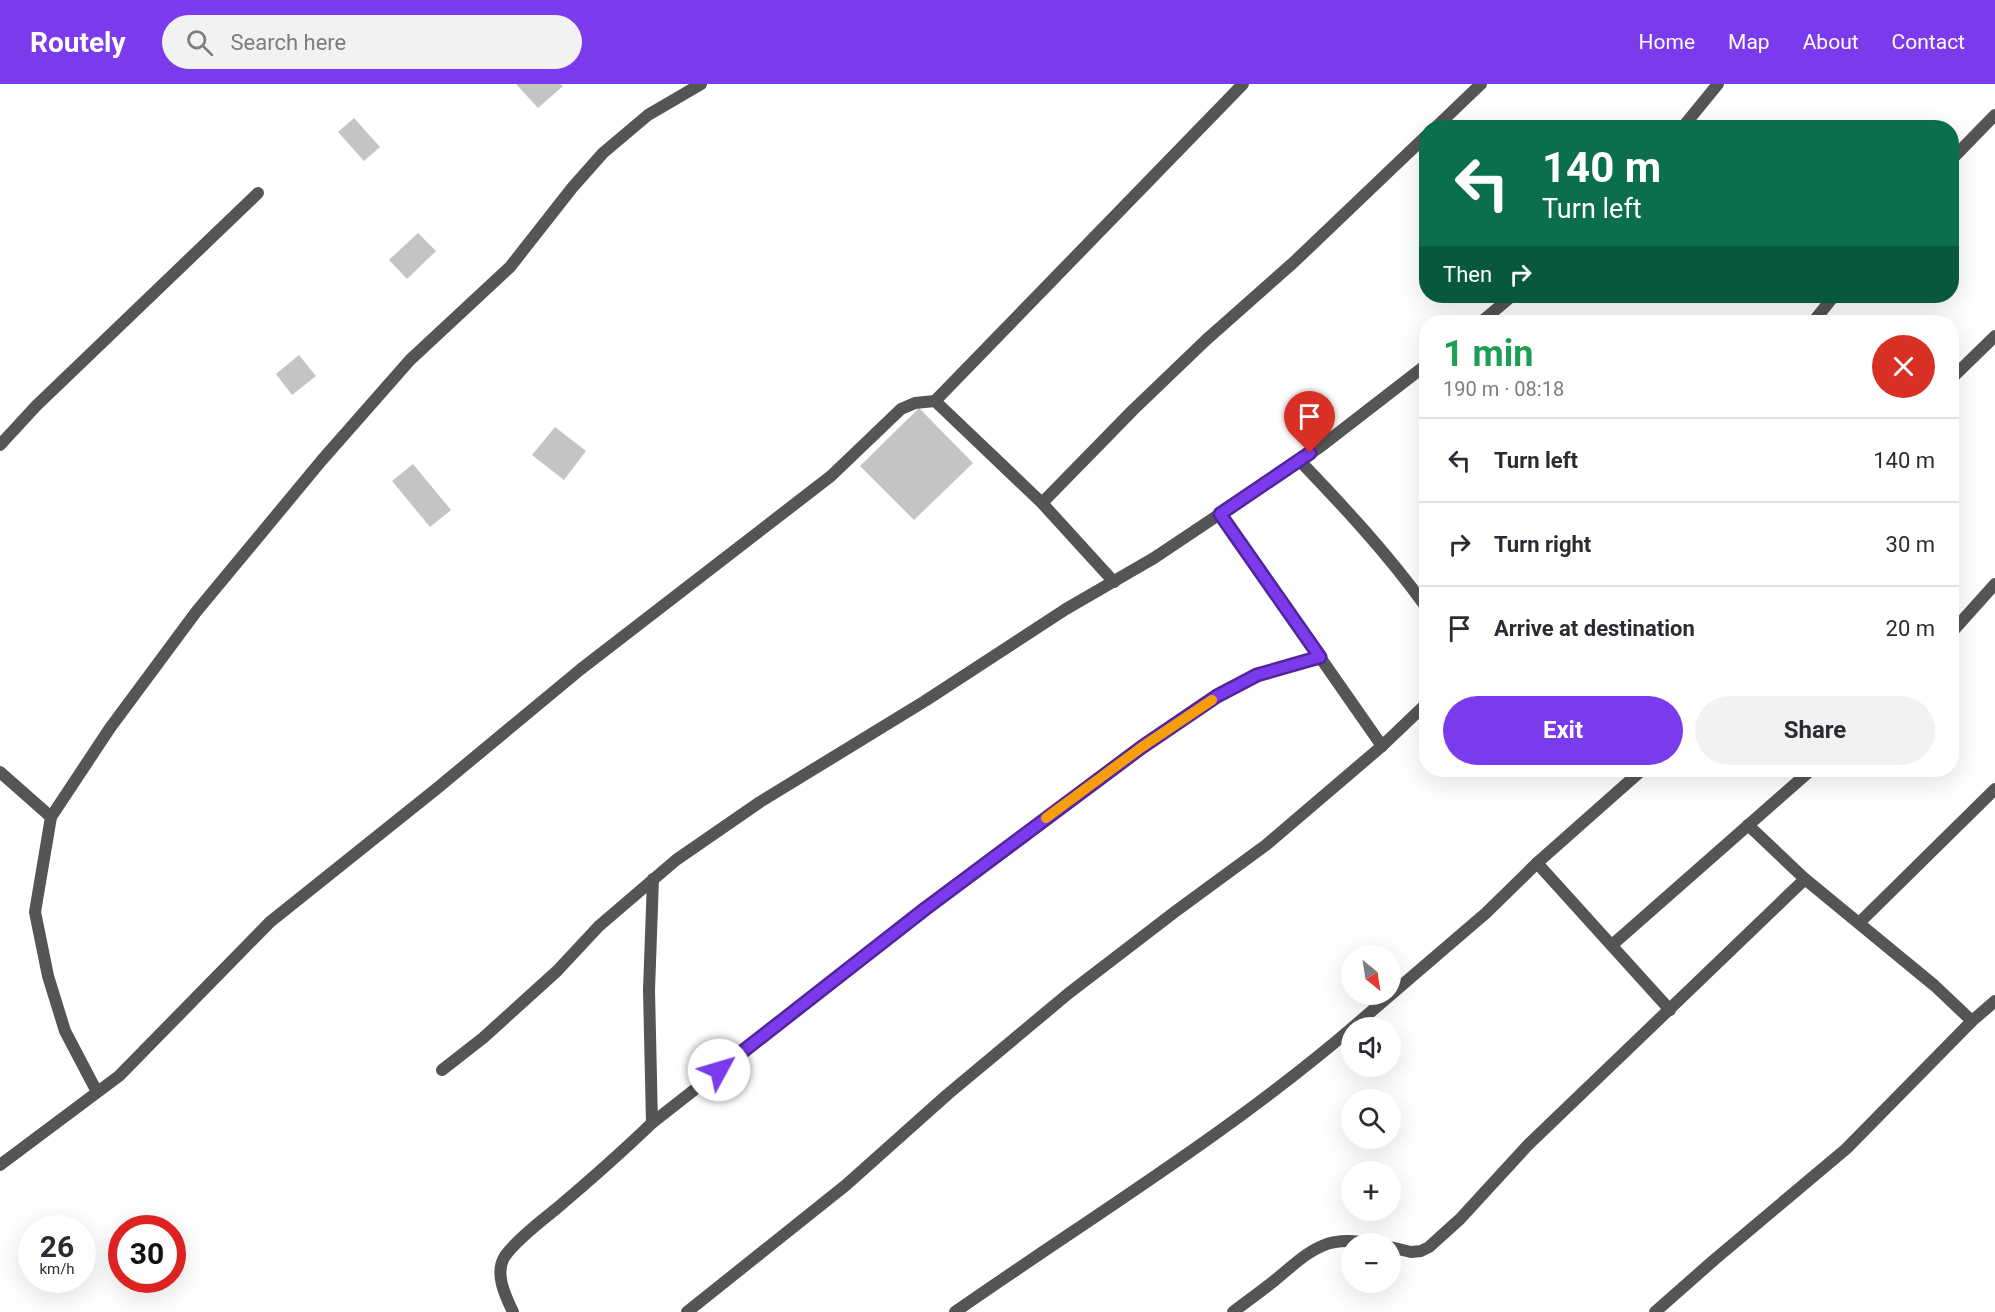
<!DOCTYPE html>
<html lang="en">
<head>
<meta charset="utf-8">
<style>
  :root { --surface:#fff; --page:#f2f2f3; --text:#2b2b33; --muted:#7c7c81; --line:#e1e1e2; --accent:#7c3aed }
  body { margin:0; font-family:Roboto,sans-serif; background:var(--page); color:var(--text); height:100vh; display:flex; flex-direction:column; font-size:22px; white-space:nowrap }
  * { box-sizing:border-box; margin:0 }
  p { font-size:20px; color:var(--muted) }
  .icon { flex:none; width:33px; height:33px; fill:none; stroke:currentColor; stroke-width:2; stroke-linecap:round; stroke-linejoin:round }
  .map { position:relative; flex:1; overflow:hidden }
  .panel { position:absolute; left:1419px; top:231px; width:540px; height:462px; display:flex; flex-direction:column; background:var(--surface); border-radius:24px; box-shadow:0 6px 24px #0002 }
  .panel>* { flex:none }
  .banner { position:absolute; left:1419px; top:36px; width:540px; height:183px; border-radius:24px; box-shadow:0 6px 24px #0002; background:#0b6e4f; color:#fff; overflow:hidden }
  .needle { width:39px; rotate:150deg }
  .buttons { position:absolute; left:1341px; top:861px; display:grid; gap:12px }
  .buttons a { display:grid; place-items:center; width:60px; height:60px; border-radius:50%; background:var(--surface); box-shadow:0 6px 24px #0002; font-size:30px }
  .speed { position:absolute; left:18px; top:1131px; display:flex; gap:12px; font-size:30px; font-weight:700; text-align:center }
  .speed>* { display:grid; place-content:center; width:78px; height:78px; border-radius:50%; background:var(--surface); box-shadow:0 6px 24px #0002; line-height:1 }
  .speed small { font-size:15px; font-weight:400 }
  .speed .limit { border:9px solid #d22; background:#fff; color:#111 }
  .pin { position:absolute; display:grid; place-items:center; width:51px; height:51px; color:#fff; margin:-62px -26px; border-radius:50% 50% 50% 0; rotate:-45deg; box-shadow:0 0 6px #0007 }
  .pin .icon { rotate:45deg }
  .me { position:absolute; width:66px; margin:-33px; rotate:51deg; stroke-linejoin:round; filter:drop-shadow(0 0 4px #0008) }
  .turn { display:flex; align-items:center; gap:21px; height:126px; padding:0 24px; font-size:27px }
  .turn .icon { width:78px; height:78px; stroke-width:2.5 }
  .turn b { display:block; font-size:42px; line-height:51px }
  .then { display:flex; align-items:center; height:57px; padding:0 24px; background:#0003; gap:12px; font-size:22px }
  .round { display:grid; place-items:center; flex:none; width:63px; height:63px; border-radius:32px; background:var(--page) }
  .summary { display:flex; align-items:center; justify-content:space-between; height:102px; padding:0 24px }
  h1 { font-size:36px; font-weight:700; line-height:45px; color:#1e9e55 }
  .button { display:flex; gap:12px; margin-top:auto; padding:12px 24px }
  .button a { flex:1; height:69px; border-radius:36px; background:var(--accent); color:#fff; font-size:24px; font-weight:700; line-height:69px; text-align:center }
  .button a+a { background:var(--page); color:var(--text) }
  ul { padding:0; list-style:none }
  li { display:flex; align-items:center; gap:18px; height:84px; padding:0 24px; border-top:2px solid var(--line) }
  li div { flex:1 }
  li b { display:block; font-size:22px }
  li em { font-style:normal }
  header { display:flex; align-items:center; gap:36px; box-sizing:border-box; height:84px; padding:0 30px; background:var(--accent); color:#fff }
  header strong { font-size:28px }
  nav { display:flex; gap:33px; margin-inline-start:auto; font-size:21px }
  .search { width:420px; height:54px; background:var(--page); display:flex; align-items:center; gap:15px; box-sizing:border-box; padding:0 21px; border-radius:33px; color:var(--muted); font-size:22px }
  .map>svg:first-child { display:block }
</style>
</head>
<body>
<header>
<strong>Routely</strong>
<div class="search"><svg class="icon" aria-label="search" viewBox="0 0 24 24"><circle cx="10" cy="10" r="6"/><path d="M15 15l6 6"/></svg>Search here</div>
<nav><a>Home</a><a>Map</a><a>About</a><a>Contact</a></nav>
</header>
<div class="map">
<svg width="1995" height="1228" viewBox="0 0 1995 1228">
  <rect width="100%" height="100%" fill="#fff"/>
  <!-- building -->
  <g fill="#c4c4c4">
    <polygon points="516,0 560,0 563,2 538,24"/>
    <polygon points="354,34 380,63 364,77 338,48"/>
    <polygon points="418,149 436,167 407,195 389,176"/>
    <polygon points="299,271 316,292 292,311 276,290"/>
    <polygon points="919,324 973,379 914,436 860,382"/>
    <polygon points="555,343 586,367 564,396 532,371"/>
    <polygon points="413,380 451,426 430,443 392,397"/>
  </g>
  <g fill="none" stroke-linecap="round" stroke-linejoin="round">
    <!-- minor -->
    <g stroke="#555" stroke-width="12">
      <polyline points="1435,44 1481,0"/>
      <polyline points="1682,44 1718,0"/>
      <polyline points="1952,75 1995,31"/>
      <polyline points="1481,238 1512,212"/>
      <polyline points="1813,238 1834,212"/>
      <polyline points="1952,294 1995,252"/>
      <polyline points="935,317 1042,419 1114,498"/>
      <polyline points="0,361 36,322 258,109"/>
      <path d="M 1299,376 C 1344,423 1388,470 1426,523"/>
      <polyline points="1042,419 1133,326 1206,256 1294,178 1426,52"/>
      <polyline points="1220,430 1382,662"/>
      <polyline points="1952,548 1995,500"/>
      <polyline points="0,688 51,733"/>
      <polyline points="1748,741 1805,795 1935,902 1972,937"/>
      <polyline points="1537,779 1670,926"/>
      <polyline points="1859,839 1995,705"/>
      <polyline points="1612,861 1811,686"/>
      <polyline points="1352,944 1486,829 1537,779 1642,686"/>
      <polyline points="442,986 483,954 557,887 599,842 676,776 760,718 925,617 1066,525 1154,474 1320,363 1426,281"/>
      <polyline points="97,1008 65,947 48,892 35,828 51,733 110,644 196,528 322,376 410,276 510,183 572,104 603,69 648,31 701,0"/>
      <polyline points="652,1039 649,906 653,795"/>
      <polyline points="0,1081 119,992 270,838 435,706 581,585 831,392 901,325 915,319 935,317 1243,0"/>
      <polyline points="1390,1163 1411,1168 1421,1167 1429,1163 1460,1135 1527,1062 1805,795"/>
      <path d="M 513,1228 C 505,1211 494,1189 505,1172 C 516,1156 541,1137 556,1125 C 589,1097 621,1069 652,1039 L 925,825 L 1142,663 L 1217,612 L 1257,591 L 1320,573"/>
      <polyline points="687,1228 846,1101 948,1010 1069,909 1176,827 1266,761 1382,662 1426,620"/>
      <path d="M 955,1228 C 1088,1135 1228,1050 1352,944"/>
      <path d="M 1233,1228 C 1246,1218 1260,1208 1274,1197 C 1308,1169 1324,1149 1372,1160"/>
      <polyline points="1655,1228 1714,1176 1846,1065 1972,937 1995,917"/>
    </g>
  </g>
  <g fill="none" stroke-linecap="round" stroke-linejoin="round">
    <defs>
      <polyline id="route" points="719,986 925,825 1142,663 1217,612 1257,591 1320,573 1220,430 1310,369"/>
    </defs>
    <!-- route casing -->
    <use href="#route" stroke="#51269a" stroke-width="15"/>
    <!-- route -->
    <use href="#route" stroke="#7c3aed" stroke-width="10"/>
    <!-- slow -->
    <polyline stroke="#f59e0b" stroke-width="10" points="1046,734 1142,663 1212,616"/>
  </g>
</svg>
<div class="buttons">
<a><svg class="needle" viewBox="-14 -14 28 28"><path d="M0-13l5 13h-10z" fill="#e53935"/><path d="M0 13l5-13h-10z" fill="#7c7c81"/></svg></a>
<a><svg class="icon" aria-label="sound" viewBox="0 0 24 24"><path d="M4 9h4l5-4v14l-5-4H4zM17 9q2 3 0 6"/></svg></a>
<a><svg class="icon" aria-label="search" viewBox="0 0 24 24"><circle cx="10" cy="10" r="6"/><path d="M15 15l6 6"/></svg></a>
<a>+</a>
<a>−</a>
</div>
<div class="speed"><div>26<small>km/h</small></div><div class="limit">30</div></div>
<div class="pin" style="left:1310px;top:369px;background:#d93025"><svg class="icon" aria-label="arrive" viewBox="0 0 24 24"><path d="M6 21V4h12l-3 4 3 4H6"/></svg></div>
<svg class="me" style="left:719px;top:986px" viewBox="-20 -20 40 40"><circle r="19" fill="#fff"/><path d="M0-13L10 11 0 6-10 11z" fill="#7c3aed"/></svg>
<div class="banner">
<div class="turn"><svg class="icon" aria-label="left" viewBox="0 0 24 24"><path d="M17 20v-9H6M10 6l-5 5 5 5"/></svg><div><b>140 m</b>Turn left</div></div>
<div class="then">Then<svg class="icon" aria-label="right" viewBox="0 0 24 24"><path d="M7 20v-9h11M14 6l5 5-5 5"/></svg></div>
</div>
<section class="panel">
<div class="summary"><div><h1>1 min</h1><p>190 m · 08:18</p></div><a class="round" style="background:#d93025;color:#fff"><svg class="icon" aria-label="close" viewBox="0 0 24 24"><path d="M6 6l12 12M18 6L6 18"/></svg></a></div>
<ul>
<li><svg class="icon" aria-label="left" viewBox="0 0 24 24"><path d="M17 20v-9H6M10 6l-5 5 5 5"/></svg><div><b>Turn left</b></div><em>140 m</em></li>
<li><svg class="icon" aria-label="right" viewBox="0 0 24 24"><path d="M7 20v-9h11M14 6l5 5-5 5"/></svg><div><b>Turn right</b></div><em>30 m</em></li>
<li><svg class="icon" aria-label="arrive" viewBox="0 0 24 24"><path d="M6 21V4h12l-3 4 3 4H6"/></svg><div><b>Arrive at destination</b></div><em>20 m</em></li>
</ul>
<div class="button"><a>Exit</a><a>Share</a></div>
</section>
</div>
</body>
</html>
